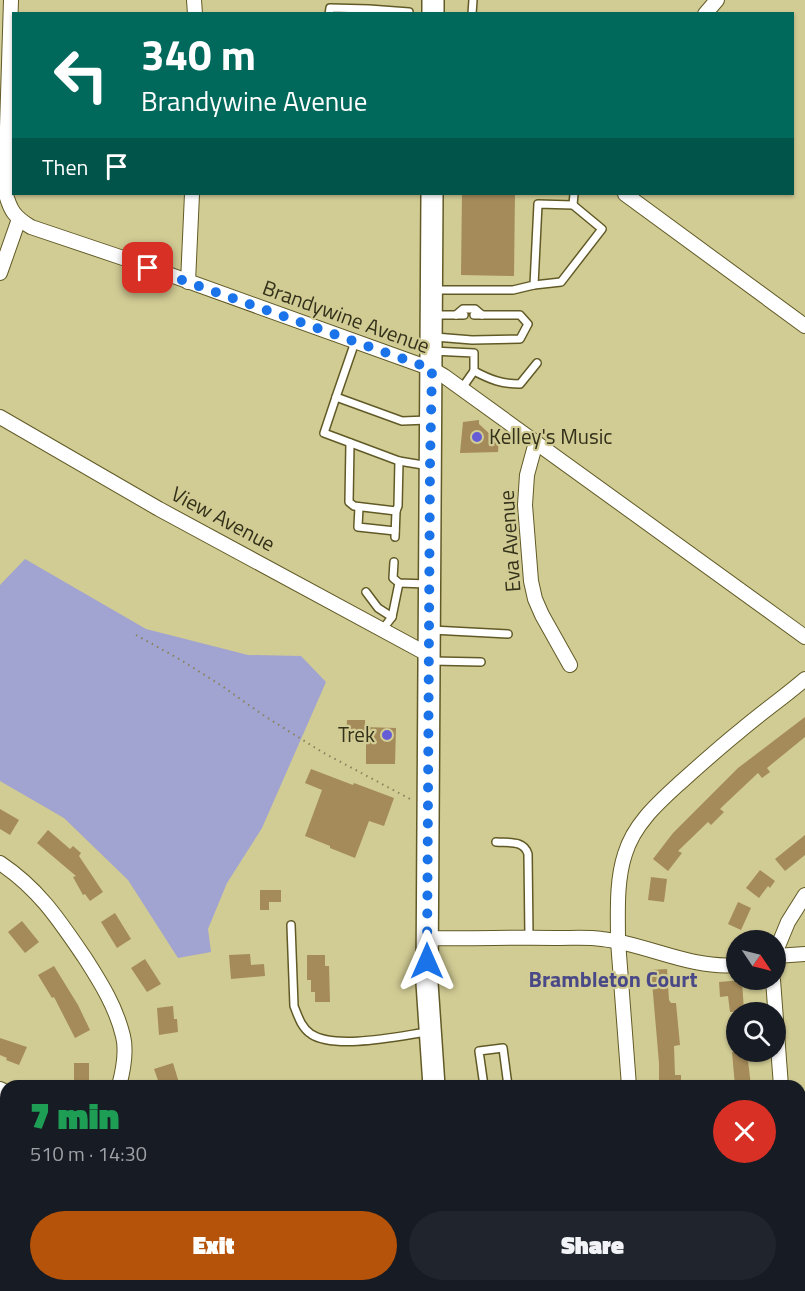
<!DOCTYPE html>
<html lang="en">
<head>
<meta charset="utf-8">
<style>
  :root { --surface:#171b24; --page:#20242c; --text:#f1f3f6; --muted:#9ea1a6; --accent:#b45309 }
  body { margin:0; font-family:"Titillium Web",sans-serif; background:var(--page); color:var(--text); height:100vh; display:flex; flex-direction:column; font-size:22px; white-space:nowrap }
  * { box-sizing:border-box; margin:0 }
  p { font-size:20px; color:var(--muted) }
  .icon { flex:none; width:33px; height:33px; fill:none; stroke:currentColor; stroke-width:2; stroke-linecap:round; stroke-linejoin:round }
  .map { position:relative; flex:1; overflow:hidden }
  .panel { position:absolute; left:0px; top:1080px; width:806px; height:212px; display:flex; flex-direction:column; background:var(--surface); border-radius:18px 18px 0 0; box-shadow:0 2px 4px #0004 }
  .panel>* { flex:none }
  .guide { position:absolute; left:12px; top:12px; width:782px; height:183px; border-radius:0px; box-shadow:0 2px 4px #0004; background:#00695c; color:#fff; overflow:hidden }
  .needle { width:39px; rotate:125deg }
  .controls { position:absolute; left:726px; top:930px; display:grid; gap:12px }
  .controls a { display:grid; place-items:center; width:60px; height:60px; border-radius:50%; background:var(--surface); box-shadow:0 2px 4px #0004; font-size:30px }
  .pin { position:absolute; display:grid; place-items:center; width:51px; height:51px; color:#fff; margin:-26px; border-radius:12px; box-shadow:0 3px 9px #0006 }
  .me { position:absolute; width:66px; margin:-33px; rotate:0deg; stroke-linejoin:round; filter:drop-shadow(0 0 4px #0008) }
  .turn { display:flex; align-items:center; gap:21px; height:126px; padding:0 30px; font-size:27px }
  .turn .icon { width:78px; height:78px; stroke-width:2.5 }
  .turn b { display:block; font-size:42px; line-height:51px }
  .then { display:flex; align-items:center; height:57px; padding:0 30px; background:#0003; gap:12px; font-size:22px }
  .round { display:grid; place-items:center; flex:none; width:63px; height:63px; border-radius:32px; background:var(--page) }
  .summary { display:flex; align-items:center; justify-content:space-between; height:102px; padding:0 30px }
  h1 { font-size:36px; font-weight:800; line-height:45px; color:#1e9e55 }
  .button { display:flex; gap:12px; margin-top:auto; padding:12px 30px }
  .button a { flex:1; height:69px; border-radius:36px; background:var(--accent); color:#fff; font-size:24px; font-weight:800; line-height:69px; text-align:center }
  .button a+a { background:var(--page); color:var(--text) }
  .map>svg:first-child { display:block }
</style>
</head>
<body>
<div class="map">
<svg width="805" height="1291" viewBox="0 0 805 1291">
  <rect width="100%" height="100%" fill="#d1cb94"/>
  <!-- green -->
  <polygon fill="#a1a3d0" points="25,559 146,629 248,655 301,656 326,682 262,828 227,883 208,929 211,952 178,958 128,880 64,818 0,781 0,585"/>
  <!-- building -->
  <g fill="#a58b5a">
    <polygon points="462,194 515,194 514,276 461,275"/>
    <polygon points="479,420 479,424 493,437 499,436 498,452 460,453 463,422"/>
    <polygon points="805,717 805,737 767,768 770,772 762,778 758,773 724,805 720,809 724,812 711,825 708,822 678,851 682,853 668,871 653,859 673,833 738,768"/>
    <polygon points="347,720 365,720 365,727 396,728 395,764 366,764 366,740 346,739"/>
    <polygon points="311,769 353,785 354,783 394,798 384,826 369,821 355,858 330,848 330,846 305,836 322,790 305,783"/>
    <polygon points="0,809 19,820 10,835 0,829"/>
    <polygon points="48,830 70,849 73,846 81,853 79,856 103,892 90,901 85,894 83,895 73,877 76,876 37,843"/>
    <polygon points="805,835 805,855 785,871 775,859"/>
    <polygon points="760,870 775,881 770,888 768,886 759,898 746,888"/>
    <polygon points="651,877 667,879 664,902 648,900"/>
    <polygon points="260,890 281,890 281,902 269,902 269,910 260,910"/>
    <polygon points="738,902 751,908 741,930 728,924"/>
    <polygon points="115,913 131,939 117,948 101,922"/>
    <polygon points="22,921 39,942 25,953 8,932"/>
    <polygon points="250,954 251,965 264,964 265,976 231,979 229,955"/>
    <polygon points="307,955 325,955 325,966 329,966 330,1002 315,1002 315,992 311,992 311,980 307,980"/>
    <polygon points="145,959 161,984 147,992 131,968"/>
    <polygon points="54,966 78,1005 90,1030 75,1038 54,997 52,998 38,975"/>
    <polygon points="667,969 669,1000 671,1003 676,1003 680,1045 674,1046 675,1075 681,1075 681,1086 659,1086 659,1063 651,970"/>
    <polygon points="742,980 744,1012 730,1012 728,996 720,997 719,982"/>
    <polygon points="173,1006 174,1019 177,1019 178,1032 159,1035 157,1008"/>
    <polygon points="0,1038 27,1047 19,1065 6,1060 7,1058 0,1055"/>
    <polygon points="732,1052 747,1052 751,1086 735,1086"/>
    <rect x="74" y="1063" width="15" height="21"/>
    <polygon points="173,1063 180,1086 162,1086 161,1082 159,1083 154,1069"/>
  </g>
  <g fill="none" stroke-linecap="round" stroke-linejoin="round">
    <defs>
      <g id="lane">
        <polyline points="329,14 330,8 369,9 409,12 409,14"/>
        <polyline points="472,14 473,0"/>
        <polyline points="534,285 561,282 602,229 573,205"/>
        <polyline points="434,290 513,290 534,285 538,204 573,205 574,194"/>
        <polyline points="434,315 464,315"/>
        <polyline points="456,315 463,309 475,309 482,315"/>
        <polyline points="435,337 472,340 520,339 528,324 520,315 474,315"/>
        <polyline points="355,342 336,397 402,421 428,420"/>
        <path d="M 432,351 L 474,353 L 474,371 C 491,380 502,384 520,384 L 537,363"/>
        <polyline points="462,388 474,371"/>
        <polyline points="336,397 324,433 399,461 429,466"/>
        <polyline points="350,443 349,502 354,506 396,511 395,537"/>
        <polyline points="359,507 358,527 395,531"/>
        <polyline points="396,511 398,506 399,461"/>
        <polyline points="394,562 393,578 399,583 427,584"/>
        <polyline points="366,592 378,608 392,617"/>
        <polyline points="382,630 392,617 399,583"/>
        <polyline points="432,630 508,634"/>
        <polyline points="432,661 481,662"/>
        <path d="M 496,842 C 509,843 524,840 528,854 L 529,937"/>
        <path d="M 291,925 L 294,1006 C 298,1016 301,1027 311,1034 C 335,1050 399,1036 427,1032"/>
        <polyline points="484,1086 479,1051 503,1048 508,1086"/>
        <polyline points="511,1286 512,1291"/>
        <polyline points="463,1287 481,1286"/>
      </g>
      <g id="street">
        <path d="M 11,0 L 5,191 C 10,210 14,217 31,227 L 129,260 L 432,369 L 444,376 L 805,637"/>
        <polyline points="194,0 195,14"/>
        <polyline points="705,14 717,0"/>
        <polyline points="625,194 805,326"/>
        <polyline points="0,273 19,219"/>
        <polyline points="188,282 192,194"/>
        <polyline points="0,417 159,509 429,655"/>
        <polyline points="536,442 527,475 525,505 531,581 535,599 542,615 570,665"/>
        <path d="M 0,863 C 39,889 59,920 85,958 C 101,983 116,1007 123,1036 C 127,1052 123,1071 119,1086"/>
        <path d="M 427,938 C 472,939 516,937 560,938 C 574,938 588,937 602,939 C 647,944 690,969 736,965"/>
        <polyline points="776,951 788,922 805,895"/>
        <polyline points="776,956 805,954"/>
        <polyline points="773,980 781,1086"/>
        <path d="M 629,1086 L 618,941 C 618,913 616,881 625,854 C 634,824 658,803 681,782 C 700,765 720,747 740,731 C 761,713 784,697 805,679"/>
        <polyline points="0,1089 6,1092"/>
        <polyline points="255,1291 257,1286"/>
        <polyline points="646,1291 647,1286"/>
      </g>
      <g id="primary">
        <polyline points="433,14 433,0"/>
        <polyline points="432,194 427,983 434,1086"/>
        <polyline points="459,1286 459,1291"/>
      </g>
    </defs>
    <!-- lane casing -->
    <use href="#lane" stroke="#615a26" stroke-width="10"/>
    <!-- street casing -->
    <use href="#street" stroke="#615a26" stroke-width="16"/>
    <!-- primary casing -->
    <use href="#primary" stroke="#615a26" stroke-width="24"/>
    <!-- path -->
    <polyline stroke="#87835b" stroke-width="2" stroke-dasharray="1.5 4.5" stroke-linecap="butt" points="136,635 181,660 222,686 263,715 322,752 412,800"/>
    <!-- lane -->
    <use href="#lane" stroke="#fff" stroke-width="7"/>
    <!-- street -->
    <use href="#street" stroke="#fff" stroke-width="14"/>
    <!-- primary -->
    <use href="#primary" stroke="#fff" stroke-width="21"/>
  </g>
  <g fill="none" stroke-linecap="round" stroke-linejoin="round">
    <!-- route -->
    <polyline stroke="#1a73e8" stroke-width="10" stroke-dasharray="0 18" points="148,268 432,369 430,466 427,961"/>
  </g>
  <!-- markers -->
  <g fill="#665dd6" stroke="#d1cb94" stroke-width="2">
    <circle cx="477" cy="437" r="6"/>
    <circle cx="387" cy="735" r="6"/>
  </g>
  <g text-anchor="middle" stroke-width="4.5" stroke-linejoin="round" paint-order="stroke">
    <!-- street labels -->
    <g font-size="21" fill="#34311b" stroke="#d1cb94">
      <text transform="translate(346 317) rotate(20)" y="7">Brandywine Avenue</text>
      <text transform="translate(223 519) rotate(28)" y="7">View Avenue</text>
      <text transform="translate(510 541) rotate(-94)" y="7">Eva Avenue</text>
    </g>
    <!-- poi labels -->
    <g font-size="21" fill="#34311b" stroke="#d1cb94" text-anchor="start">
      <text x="489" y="444">Kelley's Music</text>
      <text x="375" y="742" text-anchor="end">Trek</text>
    </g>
    <!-- neighbourhood labels -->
    <g font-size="22" font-weight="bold" fill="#4a4987" stroke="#d1cb94">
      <text x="613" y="987">Brambleton Court</text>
    </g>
  </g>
</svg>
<div class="controls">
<a><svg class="needle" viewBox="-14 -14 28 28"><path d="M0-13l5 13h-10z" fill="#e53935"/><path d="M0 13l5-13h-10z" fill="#9ea1a6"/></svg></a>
<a><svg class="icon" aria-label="search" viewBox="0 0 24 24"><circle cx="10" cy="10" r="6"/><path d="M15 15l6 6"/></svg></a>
</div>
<div class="pin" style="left:148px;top:268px;background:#d93025"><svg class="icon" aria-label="arrive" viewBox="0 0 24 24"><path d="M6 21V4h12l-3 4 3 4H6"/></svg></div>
<svg class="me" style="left:427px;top:961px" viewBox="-20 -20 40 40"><path d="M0-17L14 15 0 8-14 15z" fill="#1a73e8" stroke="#fff" stroke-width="4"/></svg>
<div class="guide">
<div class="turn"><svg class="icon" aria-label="left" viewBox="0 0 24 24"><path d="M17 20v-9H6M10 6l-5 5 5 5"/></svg><div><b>340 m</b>Brandywine Avenue</div></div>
<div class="then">Then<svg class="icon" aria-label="arrive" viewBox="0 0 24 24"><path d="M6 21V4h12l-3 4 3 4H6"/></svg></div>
</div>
<section class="panel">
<div class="summary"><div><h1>7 min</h1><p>510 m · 14:30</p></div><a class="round" style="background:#d93025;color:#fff"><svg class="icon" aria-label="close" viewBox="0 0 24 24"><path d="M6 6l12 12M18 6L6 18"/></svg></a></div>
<div class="button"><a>Exit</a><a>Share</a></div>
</section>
</div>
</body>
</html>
